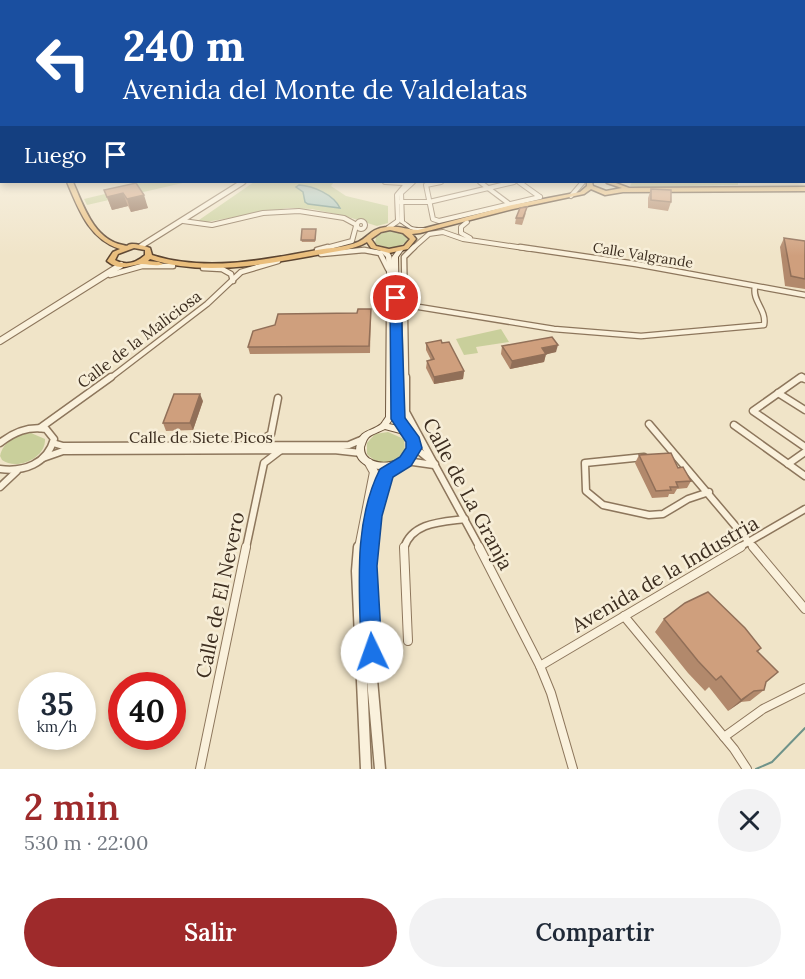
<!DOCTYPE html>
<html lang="es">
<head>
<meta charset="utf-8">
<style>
  :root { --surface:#fff; --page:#f2f2f3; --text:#1f2937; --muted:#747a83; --accent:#9e2a2b }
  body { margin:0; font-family:Lora,serif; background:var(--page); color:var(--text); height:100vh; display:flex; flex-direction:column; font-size:22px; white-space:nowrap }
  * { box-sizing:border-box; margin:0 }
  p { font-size:20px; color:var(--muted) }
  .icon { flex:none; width:33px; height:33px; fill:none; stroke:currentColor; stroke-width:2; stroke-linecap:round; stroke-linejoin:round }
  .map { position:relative; height:769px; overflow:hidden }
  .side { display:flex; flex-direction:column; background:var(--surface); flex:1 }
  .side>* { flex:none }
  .top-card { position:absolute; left:0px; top:0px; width:806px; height:183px; box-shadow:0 3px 9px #0003; background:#1a4fa0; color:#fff; overflow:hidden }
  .speed { position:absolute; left:18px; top:672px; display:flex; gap:12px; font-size:30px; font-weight:700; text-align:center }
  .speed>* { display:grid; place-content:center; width:78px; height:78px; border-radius:50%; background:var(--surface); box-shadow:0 3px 9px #0003; line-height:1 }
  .speed small { font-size:15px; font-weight:400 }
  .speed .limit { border:9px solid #d22; background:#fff; color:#111 }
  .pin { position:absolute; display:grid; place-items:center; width:51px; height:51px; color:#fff; margin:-26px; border:3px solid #fff; border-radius:50%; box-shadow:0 2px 6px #0007 }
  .me { position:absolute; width:66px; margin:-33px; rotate:357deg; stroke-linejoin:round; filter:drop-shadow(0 0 4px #0008) }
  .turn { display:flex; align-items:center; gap:21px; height:126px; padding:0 24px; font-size:27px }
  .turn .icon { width:78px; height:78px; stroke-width:2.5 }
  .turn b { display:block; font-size:42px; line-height:51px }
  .then { display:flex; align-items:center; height:57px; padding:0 24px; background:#0003; gap:12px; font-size:22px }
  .round { display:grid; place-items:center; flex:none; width:63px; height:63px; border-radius:32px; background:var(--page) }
  .summary { display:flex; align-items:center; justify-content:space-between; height:102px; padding:0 24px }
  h1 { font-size:36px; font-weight:600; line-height:45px; color:var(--accent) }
  .primary-button { display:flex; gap:12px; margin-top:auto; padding:12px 24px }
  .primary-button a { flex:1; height:69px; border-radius:36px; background:var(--accent); color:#fff; font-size:24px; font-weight:600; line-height:69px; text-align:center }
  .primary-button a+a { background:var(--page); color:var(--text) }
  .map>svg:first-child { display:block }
</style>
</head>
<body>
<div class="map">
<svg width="805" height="769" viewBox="0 0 805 769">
  <rect width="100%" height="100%" fill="#f0e4c8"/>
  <!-- green -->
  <g fill="#c9cf9b">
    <polygon points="131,182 187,182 87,205 84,199 134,187"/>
    <polygon points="254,182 334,182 331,186 346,196 388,206 388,223 377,226 345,216 312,209 288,208 200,223 199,220"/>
    <polygon points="632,182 738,182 738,185 639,187 630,186"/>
    <polygon points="388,231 405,234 408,241 394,249 375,244 376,236"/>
    <polygon points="501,329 509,342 476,347 478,353 464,355 456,339"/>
    <path d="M 388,432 L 404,439 L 405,453 C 395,466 378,466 367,454 L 367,443 L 375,434 Z"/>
    <path d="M 31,433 L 45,439 C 46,458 17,471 2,460 L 0,456 C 3,441 17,435 31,433 Z"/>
  </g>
  <!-- water -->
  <path fill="#a9c4bc" stroke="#6f938a" stroke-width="1.5" d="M 299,185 C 313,186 333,194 340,208 L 308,204 L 305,202 L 303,192 L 296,187 Z"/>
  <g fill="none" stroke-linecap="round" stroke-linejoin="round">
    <!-- stream -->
    <polyline stroke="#6f938a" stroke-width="2" points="756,769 772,762 805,728"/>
    <defs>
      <g id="minor-far3">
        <polyline points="385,182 404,183"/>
        <polyline points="441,182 426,185 433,219 439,221 540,197"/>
        <polyline points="480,182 508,203"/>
        <polyline points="519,182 540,197"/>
        <polyline points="571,196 583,182"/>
        <polyline points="400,202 429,202 514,182"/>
        <circle cx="361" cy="225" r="4"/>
        <polyline points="183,221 212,225 263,213 299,211 344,218 355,224"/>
        <polyline points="402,221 401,193 413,182"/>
        <polyline points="467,222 461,227 461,233 470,238"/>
        <polyline points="388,228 398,221 397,195 408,182"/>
        <polyline points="322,249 352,241 356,226"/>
        <polyline points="412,249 429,234 443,232 463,239 531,249"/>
      </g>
      <g id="minor-far2">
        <polyline points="520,247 636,264 805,295"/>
        <polyline points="317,250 328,247"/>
        <polyline points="321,254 364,250 380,253 388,269"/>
        <polyline points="203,268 222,269 231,274 233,281"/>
        <polyline points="110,275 142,266 173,266"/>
        <path d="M 404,298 L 419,307 L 554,329 L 641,336 L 764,325 C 767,310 752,301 755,287"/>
        <polyline points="109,379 207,304 241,272 278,261"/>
        <polyline points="406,379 404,257 414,247"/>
        <polyline points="798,379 805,379"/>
      </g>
      <g id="minor-far1">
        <polyline points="406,377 406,412 480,548"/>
        <polyline points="801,377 753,411 805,447"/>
        <polyline points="802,377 805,379"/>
        <polyline points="778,393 805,410"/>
        <polyline points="649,424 754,548"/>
        <polyline points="734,425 805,476"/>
        <polyline points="40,428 111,377"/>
        <path d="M 0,443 C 14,432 28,426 46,429 L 54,439 C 47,464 24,472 0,469"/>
        <polyline points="53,443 63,446 349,445 361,440"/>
        <polyline points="415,443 419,451 435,464"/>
        <polyline points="255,444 271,434 278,398"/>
        <polyline points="644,457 585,463 586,491 603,505 649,515 663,514 688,499 709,492"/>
        <polyline points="43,458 63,451 334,450 361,453"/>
        <polyline points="406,461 434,465"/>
        <polyline points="788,464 805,452"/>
        <polyline points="0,487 17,471"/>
        <polyline points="246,548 264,463 281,450"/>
        <path d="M 404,548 C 412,522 442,522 465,519"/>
        <polyline points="738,548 805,509"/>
      </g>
      <g id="minor">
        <polyline points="404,547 408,641"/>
        <polyline points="479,547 540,666 551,693 573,769"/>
        <polyline points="753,547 805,609"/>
        <polyline points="624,616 734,749 747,769"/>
        <polyline points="540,666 741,547"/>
        <polyline points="724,737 763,709 805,688"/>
        <polyline points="200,769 246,547"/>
      </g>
      <polyline id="tertiary-far3" points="141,246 243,182"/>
      <polyline id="tertiary-far2" points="0,341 121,265"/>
      <g id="tertiary-far1">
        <polyline points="359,548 374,472 369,463"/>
        <path d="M 370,548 C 373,516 376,494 394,467"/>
      </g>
      <g id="tertiary">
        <polyline points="359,547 357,571 366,769"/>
        <polyline points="370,547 370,657 380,769"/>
      </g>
      <g id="secondary">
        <path d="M 400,220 C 406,221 407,224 412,227 C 418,229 425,227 431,229 C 418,234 410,230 400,222 Z"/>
        <path d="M 400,248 L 403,250 L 398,257 L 401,410 L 407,429 L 417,441 C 417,445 417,451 415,455 C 406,477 348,474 357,444 C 361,429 371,432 381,424 C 382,423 385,418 386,417 L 387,274 L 386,257 L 380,251 L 381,250 C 387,249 392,254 392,260 L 392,257 L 398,249 ZM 394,413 L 398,426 L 389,424 L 394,417 ZM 385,429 L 400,433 L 409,442 L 407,453 C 401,458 397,461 390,462 C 380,464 363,461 364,447 C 365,445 366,440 368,438 C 371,434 380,432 385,429 Z"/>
      </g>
      <path id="trunk" d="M 67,182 L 73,182 C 83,205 94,240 123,245 C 131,247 124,245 132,244 C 137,244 145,246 150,248 L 152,255 C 205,272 264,260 317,250 C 330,248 346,247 358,242 C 369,237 370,229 386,227 C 397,225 407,230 418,230 L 512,205 L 580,192 L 587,186 L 587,183 L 589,182 L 592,182 L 593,186 L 606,191 L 622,188 L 607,183 L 606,182 L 613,182 L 629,188 L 805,187 L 805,191 L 623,192 L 605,195 L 591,189 L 584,194 L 513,209 L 420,233 L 412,234 L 416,239 L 408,249 L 389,253 L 371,248 L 367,242 C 354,250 336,251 322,254 C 266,264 205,277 150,259 L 148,261 L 159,262 L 163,264 C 156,267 150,264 142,264 C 128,265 121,272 107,261 L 113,252 L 120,249 C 89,239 79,210 67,182 ZM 390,230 L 403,233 L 410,239 L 404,246 L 389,249 L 376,246 L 371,239 L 381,232 ZM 134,248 L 145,250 L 145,255 C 136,263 126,266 115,260 L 118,254 Z"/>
    </defs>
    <!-- minor-far3 casing -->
    <use href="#minor-far3" stroke="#8d765c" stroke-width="6"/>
    <!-- minor-far2 casing -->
    <use href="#minor-far2" stroke="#8d765c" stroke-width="7"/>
    <!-- minor-far1 casing -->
    <use href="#minor-far1" stroke="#8d765c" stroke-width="9"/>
    <!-- minor casing -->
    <use href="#minor" stroke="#8d765c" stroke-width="10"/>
    <!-- tertiary-far3 casing -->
    <use href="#tertiary-far3" stroke="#8d765c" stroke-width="7"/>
    <!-- tertiary-far2 casing -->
    <use href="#tertiary-far2" stroke="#8d765c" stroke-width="8"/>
    <!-- tertiary-far1 casing -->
    <use href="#tertiary-far1" stroke="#8d765c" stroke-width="10"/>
    <!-- tertiary casing -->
    <use href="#tertiary" stroke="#8d765c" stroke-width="13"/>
    <!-- secondary casing -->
    <use href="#secondary" stroke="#6f573f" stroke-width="2"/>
    <!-- trunk casing -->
    <use href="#trunk" stroke="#5b4430" stroke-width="3"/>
    <!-- minor-far3 -->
    <use href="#minor-far3" stroke="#faf1dc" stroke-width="4"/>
    <!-- minor-far2 -->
    <use href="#minor-far2" stroke="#faf1dc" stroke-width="4.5"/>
    <!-- minor-far1 -->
    <use href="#minor-far1" stroke="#faf1dc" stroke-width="6"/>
    <!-- minor -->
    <use href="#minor" stroke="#faf1dc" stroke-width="8"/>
    <!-- tertiary-far3 -->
    <use href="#tertiary-far3" stroke="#faf1dc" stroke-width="4.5"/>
    <!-- tertiary-far2 -->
    <use href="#tertiary-far2" stroke="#faf1dc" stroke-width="6"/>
    <!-- tertiary-far1 -->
    <use href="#tertiary-far1" stroke="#faf1dc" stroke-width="8"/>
    <!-- tertiary -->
    <use href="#tertiary" stroke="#faf1dc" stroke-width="10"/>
    <!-- secondary -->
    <use href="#secondary" fill="#faf1dc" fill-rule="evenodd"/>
    <!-- trunk -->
    <use href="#trunk" fill="#eabe7c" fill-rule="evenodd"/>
  </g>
  <!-- wall -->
  <g fill="#b2896c">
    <polygon points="136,183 148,208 131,212 128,206 112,210 104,190"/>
    <polygon points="651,189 671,202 668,211 648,208 648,198"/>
    <polygon points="526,213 522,225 515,224 516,218"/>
    <polygon points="316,231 315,242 302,242 301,240"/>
    <polygon points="784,238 805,241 805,289 785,286 780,247"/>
    <polygon points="371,309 370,353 250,354 248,347"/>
    <polygon points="426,343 442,343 464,371 463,379 434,384 426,368 427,361 431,360 426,350"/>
    <polygon points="502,346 556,352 546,354 544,362 510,369 501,354"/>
    <polygon points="203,401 193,430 166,431 163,423"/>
    <polygon points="639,455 678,468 691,481 687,488 677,489 674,494 669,494 668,497 652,498 635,463"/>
    <polygon points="664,619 761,648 758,652 766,683 764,690 750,701 741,702 728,711 709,687 705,691 688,673 655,632"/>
  </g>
  <!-- shaded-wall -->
  <g fill="#916f58">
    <polygon points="123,193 128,206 112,210 107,197"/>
    <polygon points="144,195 148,208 131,212 127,199"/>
    <polygon points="558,345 556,352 540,356 542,348"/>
    <polygon points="546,354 544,362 510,369 512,361"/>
    <polygon points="464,371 463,379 434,384 434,377"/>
    <polygon points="200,394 203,401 193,430 190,423"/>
    <polygon points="754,691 741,702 728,711 741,700"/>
  </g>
  <!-- building -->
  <g fill="#cf9f7d" stroke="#916f58" stroke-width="1.5">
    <polygon points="136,183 144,195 127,199 123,193 107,197 104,190"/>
    <polygon points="651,189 671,190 671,202 651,200"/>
    <polygon points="527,207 523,218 516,218 520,208"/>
    <polygon points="302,229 316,229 315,240 301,240"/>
    <polygon points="784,238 805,241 805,279 791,276"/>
    <polygon points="358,309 371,309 369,346 248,347 253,331 275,325 278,314 357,313"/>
    <polygon points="552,337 558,345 542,348 546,354 512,361 502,346"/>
    <polygon points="441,340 442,343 449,342 464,371 434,377 427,361 434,359 426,343"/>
    <polygon points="174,394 200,394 190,423 163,423"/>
    <polygon points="671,453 678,468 683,467 691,481 676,482 678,487 670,487 671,490 656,491 639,455"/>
    <polygon points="708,592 745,628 761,648 757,651 778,672 766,682 764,690 754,691 741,700 721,676 716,680 698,661 664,619 685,603"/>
  </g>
  <!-- sky -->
  <linearGradient id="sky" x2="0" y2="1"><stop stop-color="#8fbad6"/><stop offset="0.58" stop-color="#f8f3e6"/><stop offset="1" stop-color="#f8f3e6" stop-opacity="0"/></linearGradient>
  <rect width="805" height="256" fill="url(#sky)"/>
  <!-- route -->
  <path fill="#1a73e8" stroke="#114b97" stroke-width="1.5" d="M 396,294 L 401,298 L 405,418 L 419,437 L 422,448 L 411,466 L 393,477 L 382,516 L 377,566 L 382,652 L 379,659 L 372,662 L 364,659 L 361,652 C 360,593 352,524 380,469 L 400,457 L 406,448 L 406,442 L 391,419 L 390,298 Z"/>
  <g text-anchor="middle" stroke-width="5" stroke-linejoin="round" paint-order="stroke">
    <!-- far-street labels -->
    <g font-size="14" fill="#3d2e20" stroke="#f7eed8">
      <text transform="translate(643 255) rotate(9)" y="5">Calle Valgrande</text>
    </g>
    <!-- street labels -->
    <g font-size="16" fill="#3d2e20" stroke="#f7eed8">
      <text transform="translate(139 339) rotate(-37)" y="6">Calle de la Maliciosa</text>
      <text x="201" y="443">Calle de Siete Picos</text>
    </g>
    <!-- near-street labels -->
    <g font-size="20" fill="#3d2e20" stroke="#f7eed8">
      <text transform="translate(468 494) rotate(62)" y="7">Calle de La Granja</text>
      <text transform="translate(665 574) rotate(-30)" y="7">Avenida de la Industria</text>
      <text transform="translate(220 595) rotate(-78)" y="7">Calle de El Nevero</text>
    </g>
  </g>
</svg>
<div class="speed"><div>35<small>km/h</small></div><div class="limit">40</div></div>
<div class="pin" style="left:396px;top:298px;background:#d93025"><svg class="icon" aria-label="arrive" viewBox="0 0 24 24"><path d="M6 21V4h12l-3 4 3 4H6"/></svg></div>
<svg class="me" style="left:372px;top:652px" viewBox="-20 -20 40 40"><circle r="19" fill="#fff"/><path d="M0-13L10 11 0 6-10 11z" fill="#1a73e8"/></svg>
<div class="top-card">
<div class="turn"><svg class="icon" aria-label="left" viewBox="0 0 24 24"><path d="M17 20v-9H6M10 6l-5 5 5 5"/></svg><div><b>240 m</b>Avenida del Monte de Valdelatas</div></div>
<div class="then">Luego<svg class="icon" aria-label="arrive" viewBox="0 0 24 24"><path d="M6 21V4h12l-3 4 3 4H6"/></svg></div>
</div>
</div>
<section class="side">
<div class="summary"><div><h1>2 min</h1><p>530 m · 22:00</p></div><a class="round"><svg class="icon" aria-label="close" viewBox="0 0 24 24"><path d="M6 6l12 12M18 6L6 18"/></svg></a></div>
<div class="primary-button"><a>Salir</a><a>Compartir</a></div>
</section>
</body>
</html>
